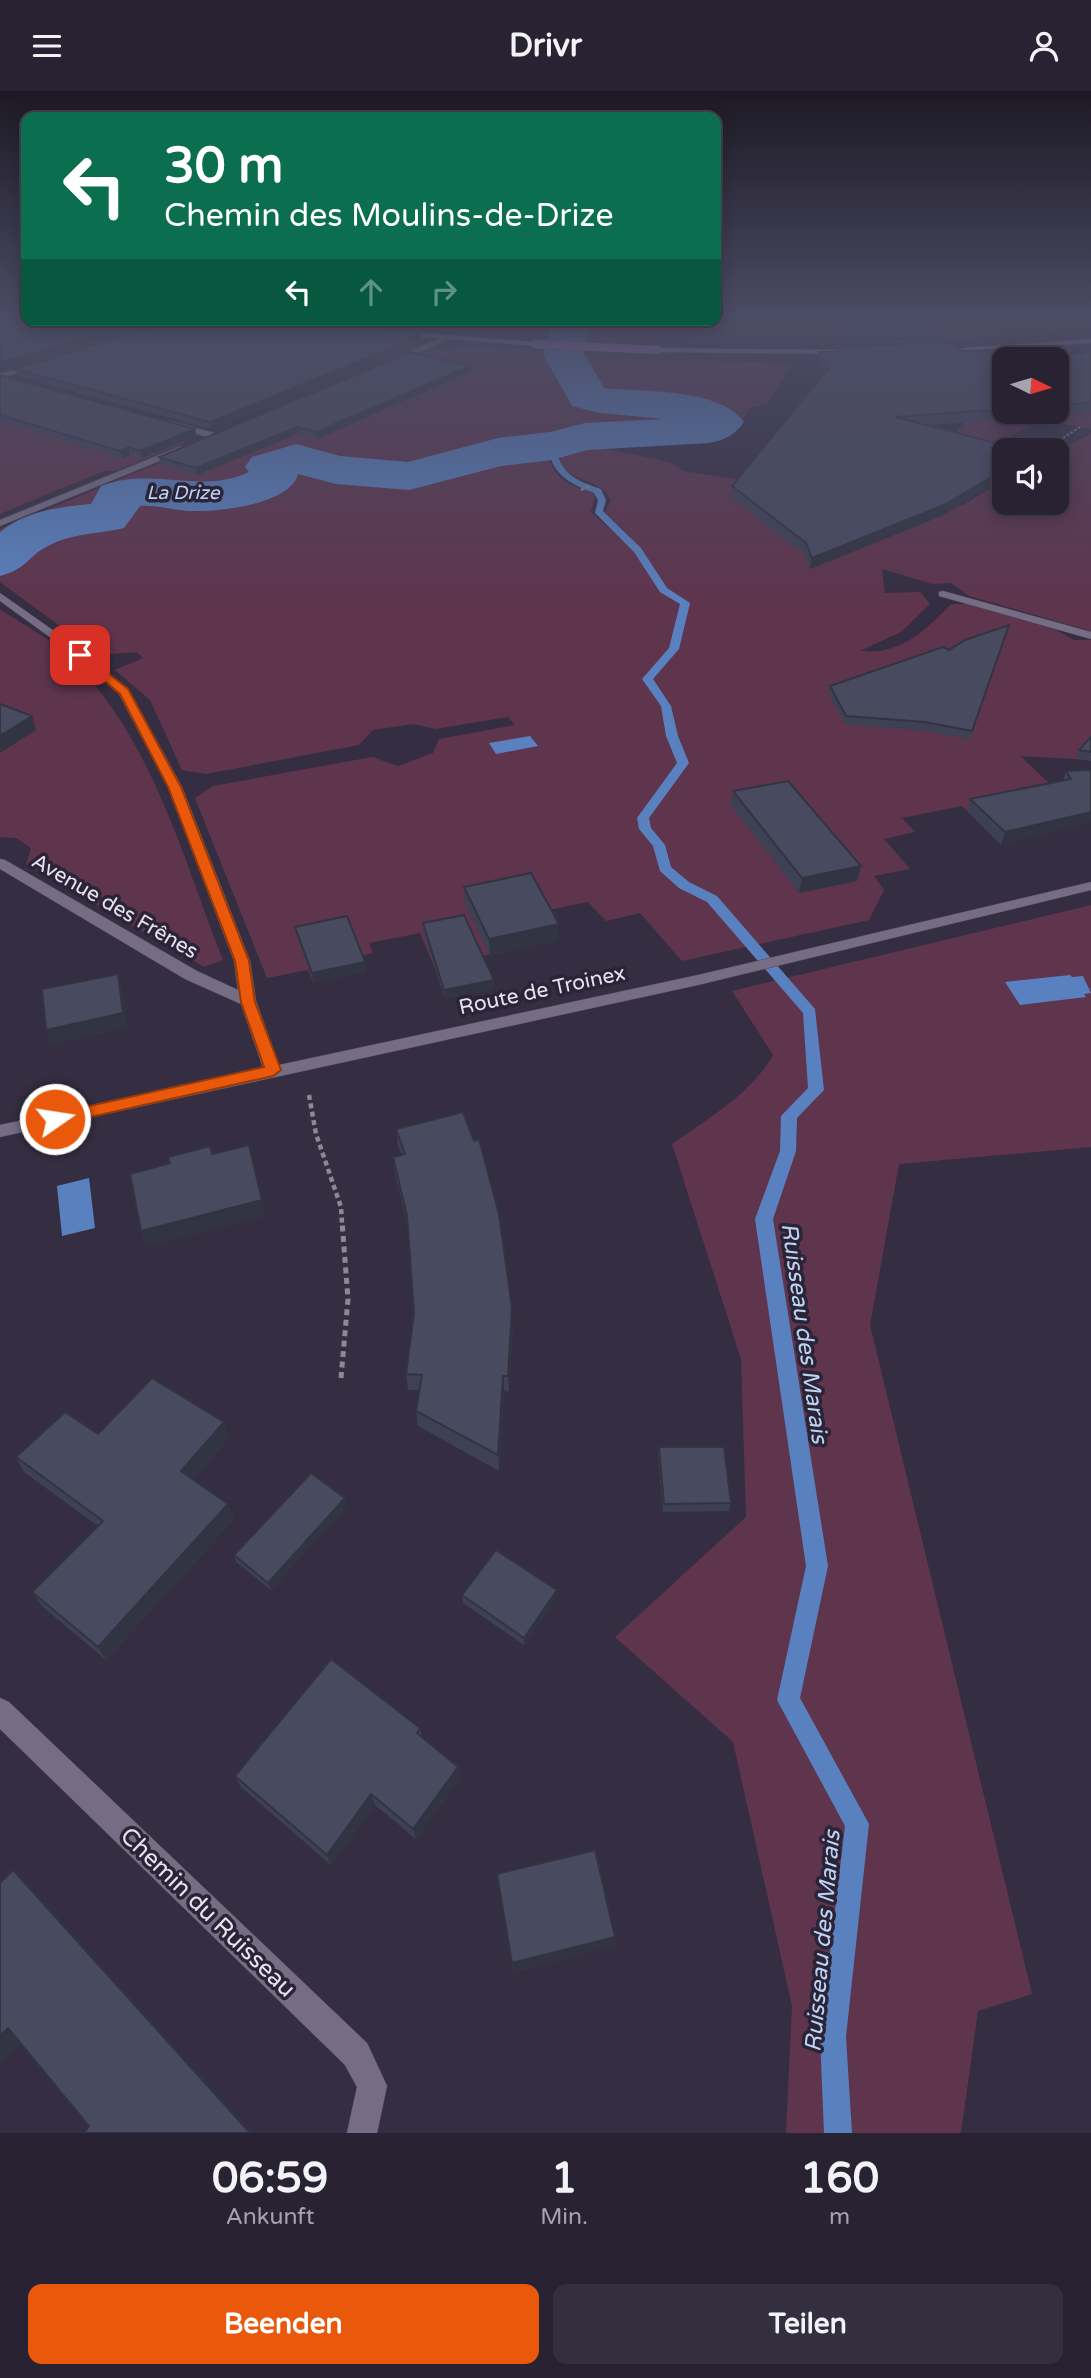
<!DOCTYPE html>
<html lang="de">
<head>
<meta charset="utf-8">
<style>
  :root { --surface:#282232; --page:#342f3e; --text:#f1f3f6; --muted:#a5a4ac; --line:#443f4d; --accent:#ea580c }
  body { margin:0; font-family:"Varela Round",sans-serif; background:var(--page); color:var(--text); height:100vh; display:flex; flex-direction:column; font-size:26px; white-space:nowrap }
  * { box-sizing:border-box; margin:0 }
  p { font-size:23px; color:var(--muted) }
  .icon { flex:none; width:38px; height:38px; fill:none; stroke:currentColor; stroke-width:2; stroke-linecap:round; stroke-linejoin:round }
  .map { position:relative; height:2042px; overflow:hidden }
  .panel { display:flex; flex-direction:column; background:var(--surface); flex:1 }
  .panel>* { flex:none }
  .hud { position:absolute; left:21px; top:21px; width:700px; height:214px; border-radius:14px; box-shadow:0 4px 18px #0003,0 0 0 2px var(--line); background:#0b6e4f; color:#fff; overflow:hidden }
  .needle { width:46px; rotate:95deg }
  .controls { position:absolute; left:992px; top:256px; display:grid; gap:14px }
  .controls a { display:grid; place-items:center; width:77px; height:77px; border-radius:14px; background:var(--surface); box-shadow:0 4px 18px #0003,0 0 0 2px var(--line); font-size:35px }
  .pin { position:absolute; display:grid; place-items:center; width:60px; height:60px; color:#fff; margin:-30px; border-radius:14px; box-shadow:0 4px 10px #0006 }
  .me { position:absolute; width:77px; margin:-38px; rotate:77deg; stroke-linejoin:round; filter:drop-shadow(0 0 5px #0008) }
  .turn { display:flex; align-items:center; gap:24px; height:147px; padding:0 28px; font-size:32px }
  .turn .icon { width:91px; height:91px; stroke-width:2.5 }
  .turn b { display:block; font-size:49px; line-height:60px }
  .lanes { display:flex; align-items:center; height:66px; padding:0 28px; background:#0003; justify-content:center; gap:35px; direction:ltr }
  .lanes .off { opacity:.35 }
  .eta { display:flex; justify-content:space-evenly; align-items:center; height:119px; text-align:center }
  .eta b { font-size:42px; font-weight:700; line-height:49px }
  .cta { display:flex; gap:14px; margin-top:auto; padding:14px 28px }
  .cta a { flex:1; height:80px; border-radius:14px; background:var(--accent); color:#fff; font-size:28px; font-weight:700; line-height:80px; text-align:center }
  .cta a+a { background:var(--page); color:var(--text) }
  header { display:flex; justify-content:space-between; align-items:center; height:91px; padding:0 28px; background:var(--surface); font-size:32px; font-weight:700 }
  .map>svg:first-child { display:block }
</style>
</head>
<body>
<header><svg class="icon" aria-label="menu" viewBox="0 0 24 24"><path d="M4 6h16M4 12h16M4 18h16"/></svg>Drivr<svg class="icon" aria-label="person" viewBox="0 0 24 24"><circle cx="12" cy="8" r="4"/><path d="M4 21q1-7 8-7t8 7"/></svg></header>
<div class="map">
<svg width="1091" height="2042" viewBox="0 0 1091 2042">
  <rect width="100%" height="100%" fill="#352e42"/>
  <!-- green -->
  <g fill="#5e354d" fill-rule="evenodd">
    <path d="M 716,227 L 1091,227 L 1091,242 C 841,259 593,255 344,229 L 716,229 Z"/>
    <path d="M 472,255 L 562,261 L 579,266 L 793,272 L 767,313 L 749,317 C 745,325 741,334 733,339 C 701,361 625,339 587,354 L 673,372 L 683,380 L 835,404 L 963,414 L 1004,389 L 1004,411 L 1057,411 L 1057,359 L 1091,343 L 1091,540 L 969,505 L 951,492 L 932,493 L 882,478 L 885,502 L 920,501 L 930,513 L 901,541 L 860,560 C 901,564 925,540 951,513 L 966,513 L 1054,538 L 1074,549 L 1091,549 L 1091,669 L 1020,665 L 1083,724 L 998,714 L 967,720 L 962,715 L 902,727 L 915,741 L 884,748 L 910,778 L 874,785 L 884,799 L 869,829 L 682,870 L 640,822 L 606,830 L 588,811 L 543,820 L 559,849 L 434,875 L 420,842 L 369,852 L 373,862 L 360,865 L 366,880 L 313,891 L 308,879 L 267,887 L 195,707 L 213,695 L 372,666 L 398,675 L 433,662 L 439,648 L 515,634 L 508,626 L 436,638 L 413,633 L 373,639 L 359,654 L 206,683 L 182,679 L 150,609 L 115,579 L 143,567 L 137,561 L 99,564 L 0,491 L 0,438 L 434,258 ZM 582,354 L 562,364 L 560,369 C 570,394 602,386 611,410 L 605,421 L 631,446 L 621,448 L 591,421 L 595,403 C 565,391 562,394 545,363 Z"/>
    <polygon points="0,292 190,344 184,352 115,380 104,380 0,423"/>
    <path d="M 1091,292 L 1091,338 L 1039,329 L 1008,347 L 1033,354 C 1012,366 984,354 963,349 L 957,339 L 964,336 L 963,322 L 1057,320 Z"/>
    <path d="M 0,518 C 22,533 51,548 70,567 C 152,647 182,765 223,869 L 204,876 L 26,773 L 31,757 L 16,747 L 0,746 Z"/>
    <path d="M 1091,814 L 1091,1056 L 899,1073 L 870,1234 L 1032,1903 L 978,1920 L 961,2042 L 786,2042 L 792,1915 L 733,1651 L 615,1546 L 746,1426 L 741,1268 L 672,1053 C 707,1028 751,1003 773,964 L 732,900 Z"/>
  </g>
  <!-- water -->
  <g fill="#5a81bf">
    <polygon points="530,645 538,655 496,663 489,652"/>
    <polygon points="1070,884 1072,886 1083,885 1091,902 1084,903 1086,906 1020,914 1005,891"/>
    <polygon points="89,1087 95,1137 62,1145 57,1095"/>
  </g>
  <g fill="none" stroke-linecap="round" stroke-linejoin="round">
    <!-- stream -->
    <path fill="#5a81bf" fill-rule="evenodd" d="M 552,353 L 556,355 C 559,382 577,390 601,398 L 606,409 L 603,420 L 641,457 L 667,497 L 690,512 L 679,558 L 653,588 L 671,615 L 678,645 L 689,672 L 649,727 L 651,737 L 665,754 L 671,776 L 689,791 L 717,805 L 815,918 L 824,999 L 797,1027 L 796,1060 L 773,1128 L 828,1475 L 800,1607 L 869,1733 L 846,1946 L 852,2042 L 824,2042 L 820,1946 L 845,1735 L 777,1609 L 806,1475 L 755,1128 L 780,1060 L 781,1025 L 808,997 L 803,922 L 707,811 L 679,797 L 660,780 L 653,755 L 639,738 L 637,727 L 677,672 L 666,645 L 661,615 L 642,588 L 669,557 L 680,513 L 660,501 L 634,461 L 595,422 L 598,409 L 594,402 C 570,393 551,383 548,355 Z"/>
    <!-- river -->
    <path fill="#5a81bf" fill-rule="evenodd" d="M 554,229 L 596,229 L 588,239 L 583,261 L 604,297 C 643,301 720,297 744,331 C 735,344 725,349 709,352 L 587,359 L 552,369 L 501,375 L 409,399 L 336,393 L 298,383 C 290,414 217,421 189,420 C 173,419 157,414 140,415 L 124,437 C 99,443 73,442 50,454 C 28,464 28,478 0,485 L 0,441 C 25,420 59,416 91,413 L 101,395 C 153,375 201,404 249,381 L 245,376 L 252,366 L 296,353 L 340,365 L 408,371 L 498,347 L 550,341 L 585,332 L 664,328 L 600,322 L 572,315 L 543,263 Z"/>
    <defs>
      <g id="minor">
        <polygon points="444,245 451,247 394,273 387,271"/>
        <polygon points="36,273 39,277 0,287 0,283"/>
        <polygon points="171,330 218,343 219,345 215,348 168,335"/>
        <polygon points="181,355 184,360 0,435 0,429"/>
        <polygon points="943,500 1091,541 1091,548 939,505 939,501"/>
        <polygon points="0,502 84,561 130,601 182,696 250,870 256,910 279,974 698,884 1091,791 1091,799 698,894 0,1046 0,1034 263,977 241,913 185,888 0,778 0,768 5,769 197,880 238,899 234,870 168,696 119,603 76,565 0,510"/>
        <polygon points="0,1607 9,1611 367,1952 387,1995 377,2042 347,2042 357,1996 345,1974 0,1638"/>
      </g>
      <g id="major">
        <polygon points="399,240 535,251 539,253 535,255 396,244"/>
        <polygon points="1091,248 1091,252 937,261 933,259"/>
        <polygon points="657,257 843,259 847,261 843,263 654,261"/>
      </g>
    </defs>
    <!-- minor casing -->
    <use href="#minor" stroke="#524b5c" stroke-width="1"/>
    <!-- major casing -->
    <use href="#major" stroke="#524b5c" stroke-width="1"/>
    <!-- path-far3 -->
    <polyline stroke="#8d8798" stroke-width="2" stroke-dasharray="2.5 2" stroke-linecap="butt" points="1044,359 1080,336"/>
    <!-- path-far2 -->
    <polyline stroke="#8d8798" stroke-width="2.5" stroke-dasharray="3.5 2" stroke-linecap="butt" points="581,399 591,394"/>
    <!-- path-far1 -->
    <polyline stroke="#8d8798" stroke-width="4.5" stroke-dasharray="5 3.5" stroke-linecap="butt" points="309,1004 316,1043 341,1116 342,1132"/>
    <!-- path -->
    <polyline stroke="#8d8798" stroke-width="5" stroke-dasharray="6 4.5" stroke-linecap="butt" points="341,1287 348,1208 342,1130"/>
    <!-- minor -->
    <use href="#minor" fill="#766d84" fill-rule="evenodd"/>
    <!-- major -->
    <use href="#major" fill="#ba7ec5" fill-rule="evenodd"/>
    <defs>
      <polyline id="major-bridge" points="535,253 657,259"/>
    </defs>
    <!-- major-bridge casing -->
    <use href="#major-bridge" stroke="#524b5c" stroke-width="9" stroke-linecap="butt"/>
    <!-- major-bridge -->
    <use href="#major-bridge" stroke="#ba7ec5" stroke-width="8"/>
  </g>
  <!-- wall -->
  <g fill="#3e4053" fill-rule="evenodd">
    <path d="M 844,227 L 944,247 L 943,252 L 962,260 L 1034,265 L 1091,261 L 1091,322 L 926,334 L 944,424 L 810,478 L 804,464 L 731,406 L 732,395 L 824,283 L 818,271 L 819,261 L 837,261 ZM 1004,268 L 1057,268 L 1057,320 L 1004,320 Z"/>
    <polygon points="331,229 446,229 431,239"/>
    <polygon points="421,240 421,246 402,260 211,338 16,285 15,278"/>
    <polygon points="471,281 317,348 298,343 197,384 160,373 159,366"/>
    <polygon points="0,284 195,338 196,345 142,367 130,364 122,368 0,330"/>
    <polygon points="1006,541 970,648 923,640 845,633 828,603 830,595"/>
    <polygon points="1091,646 1091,670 1076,668 1079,659"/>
    <polygon points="1091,679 1001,754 967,720 970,708 1063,689 1066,680"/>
    <polygon points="733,700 857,790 799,802 731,715"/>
    <polygon points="464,796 559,833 559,849 490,865 465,812"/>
    <polygon points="423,832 494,889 494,898 445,908 423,841"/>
    <polygon points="295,836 365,871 366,880 313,891 297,845"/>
    <polygon points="396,1038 513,1233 509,1301 504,1300 499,1380 418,1335 416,1320 419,1299 408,1299 406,1283 414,1222 408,1136 395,1082 393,1066 402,1064 398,1055"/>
    <polygon points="98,1343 229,1347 193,1388 228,1413 234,1428 106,1569 42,1515 32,1501 98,1435 24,1381 16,1366"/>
    <polygon points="659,1356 731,1412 729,1420 663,1421 658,1364"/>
    <polygon points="347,1415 271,1499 236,1471 234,1464"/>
    <polygon points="557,1499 556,1506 524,1554 463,1512 462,1504"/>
    <polygon points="420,1637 422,1646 458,1676 460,1687 416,1748 375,1714 331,1774 241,1696 235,1685"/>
    <polygon points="497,1783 615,1846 613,1855 513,1881"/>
  </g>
  <!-- shaded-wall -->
  <g fill="#323443">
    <polygon points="146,229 169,229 0,280 0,272"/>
    <polygon points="436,229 446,229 431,239 431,233"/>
    <polygon points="421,240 421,246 402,260 211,338 210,331"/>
    <polygon points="470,275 471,281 317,348 316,341"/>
    <polygon points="297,336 298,343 197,384 196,377"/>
    <polygon points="195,338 196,345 142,367 140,360"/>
    <polygon points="129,356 130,364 122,368 120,360"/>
    <polygon points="1004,378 1004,387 944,424 810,478 812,467"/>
    <polygon points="32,625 36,639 0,662 0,645"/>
    <polygon points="1091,721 1091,732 1001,754 1005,741"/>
    <polygon points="861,775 857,790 799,802 802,787"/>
    <polygon points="559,833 559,849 490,865 489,848"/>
    <polygon points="365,871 366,880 313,891 312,882"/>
    <polygon points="118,883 122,898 128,937 51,954 46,939"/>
    <polygon points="494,889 494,898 445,908 444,899"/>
    <polygon points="262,1109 266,1125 146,1156 141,1140"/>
    <polygon points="512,1217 513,1233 509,1301 508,1285"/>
    <polygon points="503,1285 504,1300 499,1380 498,1364"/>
    <polygon points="224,1331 229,1347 187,1395 181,1380"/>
    <polygon points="345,1407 347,1415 271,1499 268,1492"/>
    <polygon points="228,1413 234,1428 106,1569 98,1556"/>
    <polygon points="557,1499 556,1506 524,1554 524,1547"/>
    <polygon points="458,1676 460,1687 416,1748 413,1738"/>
    <polygon points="371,1703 375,1714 331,1774 327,1764"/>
    <polygon points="13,1779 28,1793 253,2042 250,2042"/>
    <polygon points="615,1846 613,1855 513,1881 512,1872"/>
    <polygon points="8,1937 25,1947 3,1971 0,1970 0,1945"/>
  </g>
  <!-- building -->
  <g fill="#484a60" stroke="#323443" stroke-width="2">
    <polygon points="0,227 26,227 26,229 146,229 0,272"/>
    <polygon points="844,227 922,227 944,247 839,249"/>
    <polygon points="176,229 314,229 421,240 401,253 210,331 15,278"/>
    <polygon points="394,229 436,229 431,233"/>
    <polygon points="954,252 962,260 1028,260 1034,265 1091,261 1091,312 1057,314 1057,268 1004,268 1004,318 895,326 1023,359 1004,359 1004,378 946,413 812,467 806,452 732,395 828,278 819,261 837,261 838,255"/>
    <polygon points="411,261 470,275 316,341 297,336 196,377 159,366"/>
    <polygon points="0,284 195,338 140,360 129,356 120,360 0,324"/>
    <polygon points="1009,534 972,640 925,631 846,625 830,595 943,556 949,559 965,549"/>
    <polygon points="0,613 32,625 0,645"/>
    <polygon points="1091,646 1091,661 1079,659"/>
    <polygon points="1091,679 1091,721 1005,741 970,708 1071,688 1066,680"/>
    <polygon points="788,690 861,775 802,787 733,700"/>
    <polygon points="531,782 559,833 489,848 464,796"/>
    <polygon points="464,824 494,889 444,899 423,832"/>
    <polygon points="347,825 365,871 312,882 295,836"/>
    <polygon points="118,883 123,922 46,939 42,898"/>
    <polygon points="463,1021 474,1050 479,1048 499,1123 512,1217 508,1285 503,1285 498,1364 416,1320 422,1284 406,1283 414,1222 407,1125 393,1066 405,1063 396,1038"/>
    <polygon points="249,1054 262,1109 141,1140 130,1083 170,1072 168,1066 210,1055 212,1063"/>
    <polygon points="152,1287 224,1331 181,1380 228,1413 98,1556 32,1501 103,1430 16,1366 65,1321 98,1343"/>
    <polygon points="659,1356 724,1356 731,1412 664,1413"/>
    <polygon points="311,1382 345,1407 268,1492 234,1464"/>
    <polygon points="496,1459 557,1499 524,1547 462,1504"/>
    <polygon points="331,1568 420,1637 417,1642 458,1676 413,1738 371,1703 327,1764 235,1685"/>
    <polygon points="595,1759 615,1846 512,1872 497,1783"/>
    <polygon points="13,1779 250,2042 84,2042 89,2035 8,1937 0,1945 0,1792"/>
  </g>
  <!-- sky -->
  <linearGradient id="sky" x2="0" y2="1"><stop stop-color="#1d1924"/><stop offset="0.44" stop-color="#4b4c65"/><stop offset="1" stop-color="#4b4c65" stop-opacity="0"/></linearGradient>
  <rect width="1091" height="513" fill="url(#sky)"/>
  <!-- route -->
  <polygon fill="#ea580c" stroke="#983908" stroke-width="2" points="80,560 128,598 181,696 249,870 255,911 281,979 273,985 55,1034 49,1032 49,1024 264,976 241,911 235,870 168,696 120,603 76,566 75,564"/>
  <g text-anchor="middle" stroke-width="7" stroke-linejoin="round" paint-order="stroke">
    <!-- far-water labels -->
    <g font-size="19" font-style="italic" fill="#bdd3f6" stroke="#2b2437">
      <text x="183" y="408">La Drize</text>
    </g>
    <!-- street labels -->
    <g font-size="21" fill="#e7e2ef" stroke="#2b2437">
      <text transform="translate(115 815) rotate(30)" y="7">Avenue des Frênes</text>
      <text transform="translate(542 899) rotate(-12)" y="7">Route de Troinex</text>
    </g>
    <!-- water labels -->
    <g font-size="23" font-style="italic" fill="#bdd3f6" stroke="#2b2437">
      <text transform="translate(805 1242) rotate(82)" y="8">Ruisseau des Marais</text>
      <text transform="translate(822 1850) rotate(-85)" y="8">Ruisseau des Marais</text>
    </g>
    <!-- near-street labels -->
    <g font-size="24" fill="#e7e2ef" stroke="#2b2437">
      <text transform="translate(208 1821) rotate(44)" y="8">Chemin du Ruisseau</text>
    </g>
  </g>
</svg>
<div class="controls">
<a><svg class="needle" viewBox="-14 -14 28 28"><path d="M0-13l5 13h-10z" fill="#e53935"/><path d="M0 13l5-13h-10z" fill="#a5a4ac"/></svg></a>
<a><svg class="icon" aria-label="sound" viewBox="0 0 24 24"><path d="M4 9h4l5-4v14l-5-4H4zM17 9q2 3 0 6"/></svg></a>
</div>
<div class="pin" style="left:80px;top:564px;background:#d93025"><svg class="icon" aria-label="arrive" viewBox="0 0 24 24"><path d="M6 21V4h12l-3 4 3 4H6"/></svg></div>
<svg class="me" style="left:55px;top:1028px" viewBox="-20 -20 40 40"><circle r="17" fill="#ea580c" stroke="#fff" stroke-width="3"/><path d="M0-11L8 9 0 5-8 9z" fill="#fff"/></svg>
<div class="hud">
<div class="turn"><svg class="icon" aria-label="left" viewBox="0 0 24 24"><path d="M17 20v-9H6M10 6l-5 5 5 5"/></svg><div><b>30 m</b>Chemin des Moulins-de-Drize</div></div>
<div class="lanes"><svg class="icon" aria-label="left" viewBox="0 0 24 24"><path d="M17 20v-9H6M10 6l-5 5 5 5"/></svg><svg class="icon off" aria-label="ahead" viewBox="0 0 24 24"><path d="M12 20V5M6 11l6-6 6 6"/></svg><svg class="icon off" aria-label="right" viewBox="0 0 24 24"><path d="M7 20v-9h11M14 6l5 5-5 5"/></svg></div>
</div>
</div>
<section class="panel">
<div class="eta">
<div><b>06:59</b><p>Ankunft</p></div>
<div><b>1</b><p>Min.</p></div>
<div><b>160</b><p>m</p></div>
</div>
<div class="cta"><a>Beenden</a><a>Teilen</a></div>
</section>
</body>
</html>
